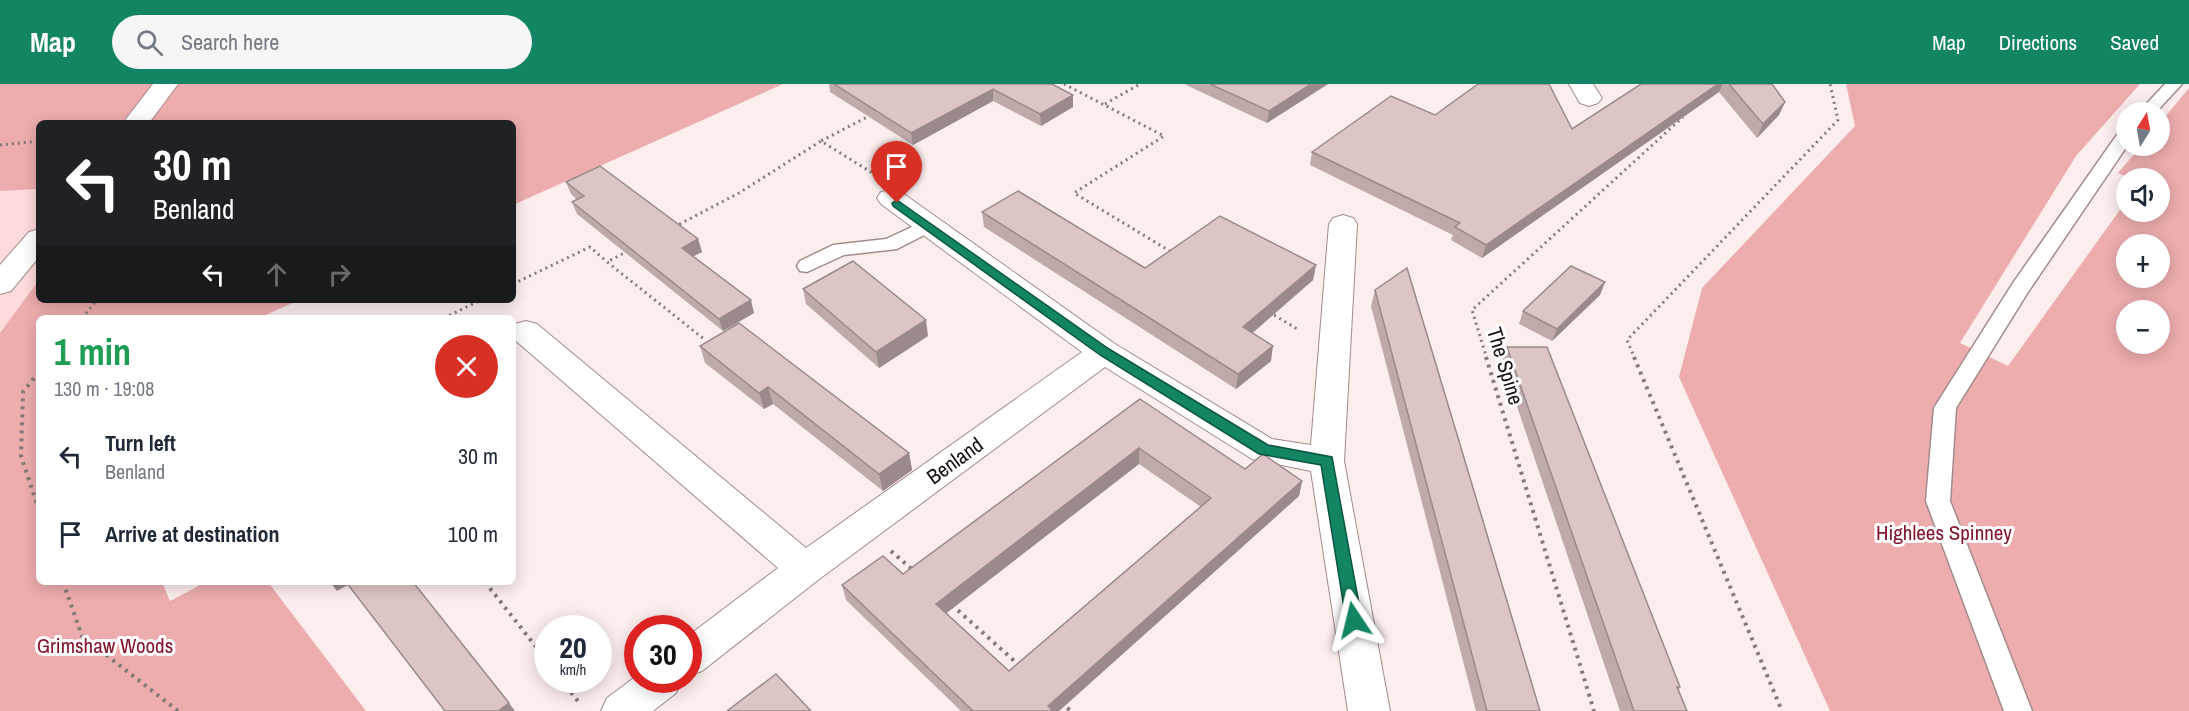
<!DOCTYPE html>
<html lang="en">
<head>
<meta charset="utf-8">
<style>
  :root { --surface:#fff; --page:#f6f6f7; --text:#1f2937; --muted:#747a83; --accent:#138564 }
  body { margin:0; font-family:"Archivo Narrow",sans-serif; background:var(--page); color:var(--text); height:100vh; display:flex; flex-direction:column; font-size:22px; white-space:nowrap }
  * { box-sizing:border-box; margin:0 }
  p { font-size:20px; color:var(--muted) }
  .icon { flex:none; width:33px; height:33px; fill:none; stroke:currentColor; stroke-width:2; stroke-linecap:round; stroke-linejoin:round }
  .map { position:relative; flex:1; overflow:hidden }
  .details { position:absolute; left:36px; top:231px; width:480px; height:270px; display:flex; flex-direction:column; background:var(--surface); border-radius:9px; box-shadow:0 3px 15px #0003 }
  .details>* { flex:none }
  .top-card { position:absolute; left:36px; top:36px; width:480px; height:183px; border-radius:9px; box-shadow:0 3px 15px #0003; background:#202124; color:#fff; overflow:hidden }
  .needle { width:39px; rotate:11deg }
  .fabs { position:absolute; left:2116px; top:18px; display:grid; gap:12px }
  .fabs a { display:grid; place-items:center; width:54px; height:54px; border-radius:50%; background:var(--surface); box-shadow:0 3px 15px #0003; font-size:30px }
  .speed { position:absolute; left:534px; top:531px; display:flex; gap:12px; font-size:30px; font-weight:700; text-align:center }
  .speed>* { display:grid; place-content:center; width:78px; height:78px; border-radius:50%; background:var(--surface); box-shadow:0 3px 15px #0003; line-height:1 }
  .speed small { font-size:15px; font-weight:400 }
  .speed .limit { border:9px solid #d22; background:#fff; color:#111 }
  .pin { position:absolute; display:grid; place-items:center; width:51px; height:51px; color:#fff; margin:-62px -26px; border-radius:50% 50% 50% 0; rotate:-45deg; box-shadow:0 0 6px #0007 }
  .pin .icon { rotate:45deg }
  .me { position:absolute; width:66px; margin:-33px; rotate:350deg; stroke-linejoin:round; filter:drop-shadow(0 0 4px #0008) }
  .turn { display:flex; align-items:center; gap:21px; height:126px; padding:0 18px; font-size:27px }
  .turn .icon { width:78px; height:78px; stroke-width:2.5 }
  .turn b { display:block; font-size:42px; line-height:51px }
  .lanes { display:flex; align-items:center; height:57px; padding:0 18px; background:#0003; justify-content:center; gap:30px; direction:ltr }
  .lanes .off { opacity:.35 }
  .round { display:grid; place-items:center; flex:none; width:63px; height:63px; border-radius:32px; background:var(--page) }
  .overview { display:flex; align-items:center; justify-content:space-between; height:102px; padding:0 18px }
  h1 { font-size:36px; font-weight:700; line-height:45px; color:#1e9e55 }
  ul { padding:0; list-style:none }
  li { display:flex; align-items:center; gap:18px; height:78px; padding:0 18px }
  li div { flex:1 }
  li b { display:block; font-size:22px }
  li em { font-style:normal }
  header { display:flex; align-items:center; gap:36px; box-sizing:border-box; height:84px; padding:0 30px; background:var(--accent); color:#fff }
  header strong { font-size:28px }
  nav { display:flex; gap:33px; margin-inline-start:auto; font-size:21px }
  .search { width:420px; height:54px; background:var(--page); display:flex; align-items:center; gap:15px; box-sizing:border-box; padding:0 21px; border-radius:33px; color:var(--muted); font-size:22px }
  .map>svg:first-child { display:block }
</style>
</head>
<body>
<header>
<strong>Map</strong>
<div class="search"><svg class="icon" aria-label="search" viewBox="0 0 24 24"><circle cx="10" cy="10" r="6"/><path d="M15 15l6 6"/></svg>Search here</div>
<nav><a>Map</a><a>Directions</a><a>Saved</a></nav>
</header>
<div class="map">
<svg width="2189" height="627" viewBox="0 0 2189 627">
  <rect width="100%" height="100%" fill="#fdeeee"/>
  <!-- built -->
  <polygon fill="#fedbdc" points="39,105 39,198 0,252 0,107"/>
  <!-- green -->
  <g fill="#edadaf" fill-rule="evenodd">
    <polygon points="0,0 783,0 513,121 513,39 39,39 39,105 0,107"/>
    <path d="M 1846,0 L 2140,0 L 2076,72 L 1960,259 L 2008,282 L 2127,116 L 2127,128 L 2160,128 L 2160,94 L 2130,94 L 2118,89 L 2141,62 L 2160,62 L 2160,39 L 2189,4 L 2189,627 L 1830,627 L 1679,293 L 1702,204 L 1855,42 ZM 2127,160 L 2160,160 L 2160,194 L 2127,194 ZM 2127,226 L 2160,226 L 2160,260 L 2127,260 Z"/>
    <polygon points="39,196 39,216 299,216 259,234 39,234 39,498 162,498 170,517 206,498 268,498 366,627 0,627 0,249"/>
  </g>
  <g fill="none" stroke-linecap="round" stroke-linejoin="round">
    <defs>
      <g id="service">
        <polygon points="2165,0 2182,0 2156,28 2139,28"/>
        <polygon points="2127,44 2127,62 2028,208 1956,324 1950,417 2032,627 2004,627 1926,417 1934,324 2013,199 2121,45"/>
        <polygon points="927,136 934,138 937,142 934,146 897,165 844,171 807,188 800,187 797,182 800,177 833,161 886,155"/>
      </g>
      <g id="minor">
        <polygon points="1569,0 1593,0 1602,14 1598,19 1589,22 1580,19"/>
        <polygon points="891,106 901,108 1115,260 1272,355 1311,361 1329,140 1333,134 1343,131 1353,134 1357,140 1344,377 1390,627 1348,627 1311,387 1252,375 1105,283 818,496 702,587 688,592 688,552 778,484 515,256 513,244 515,240 526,237 537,240 806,464 1082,268 881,120 877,114 881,108"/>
        <polygon points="638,591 638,596 682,596 676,609 653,627 601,627 607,614"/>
      </g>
      <g id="tertiary">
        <polygon points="153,0 178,0 149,39 123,39"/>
        <polygon points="39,145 39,173 11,207 0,210 0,181 29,148"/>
      </g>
    </defs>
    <!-- service casing -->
    <use href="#service" stroke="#a38b8c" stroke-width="3"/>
    <!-- minor casing -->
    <use href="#minor" stroke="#a38b8c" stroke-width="2"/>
    <!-- tertiary casing -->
    <use href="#tertiary" stroke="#a38b8c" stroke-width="2"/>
    <!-- path-far1 -->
    <g stroke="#867a7a" stroke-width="3" stroke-dasharray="2 4" stroke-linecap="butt">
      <polyline points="1064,0 1164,52 1074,109 1173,169"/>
      <polyline points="1105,20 1140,0"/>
      <polyline points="871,31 821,57 874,90"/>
      <polyline points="0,61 39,57"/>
      <polyline points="674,143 739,109 821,57"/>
      <polyline points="628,167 607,178 704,255"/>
      <polyline points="513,200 590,163 607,178"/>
      <polyline points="1269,228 1299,246"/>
      <polyline points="82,234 97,216"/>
      <polyline points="444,234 481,216"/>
      <polyline points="1487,275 1472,226 1683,33"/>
      <polyline points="1635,275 1627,256 1838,36 1830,0"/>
    </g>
    <!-- path -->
    <g stroke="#867a7a" stroke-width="4" stroke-dasharray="3 5" stroke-linecap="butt">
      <polyline points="1486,273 1594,627"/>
      <polyline points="1634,273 1782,627"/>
      <polyline points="39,288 23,308 21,372 39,426"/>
      <polyline points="891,467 915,488"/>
      <polyline points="63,498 82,552 178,627"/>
      <polyline points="485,498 548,578"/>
      <polyline points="952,521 1020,582"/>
      <polyline points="561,596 581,621"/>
      <polyline points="1061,619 1071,627"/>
    </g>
    <!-- service -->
    <use href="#service" fill="#fff" fill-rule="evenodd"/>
    <!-- minor -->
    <use href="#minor" fill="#fff" fill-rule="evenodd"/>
    <!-- tertiary -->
    <use href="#tertiary" fill="#fff" fill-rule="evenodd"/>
  </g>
  <!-- wall -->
  <g fill="#bfa9a9" fill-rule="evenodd">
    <polygon points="829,0 1052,0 1073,11 1073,23 1041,42 993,17 913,61 830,8"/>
    <polygon points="1184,0 1328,0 1267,39"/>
    <polygon points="1639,0 1772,0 1785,18 1779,31 1757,54 1719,8 1482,174 1451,156 1453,151 1310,81 1312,68 1435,31 1572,45 1639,1"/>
    <polygon points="566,98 698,155 702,168 693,172 754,229 723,247 577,130 572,118 577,116 571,110"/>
    <polygon points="982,128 1145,184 1316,181 1313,196 1252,249 1271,277 1236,305 984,143"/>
    <polygon points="1605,198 1600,211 1552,257 1519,240 1523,227"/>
    <polygon points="803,205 928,252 879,284 806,220"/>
    <polygon points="1375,206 1540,627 1476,627 1371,222"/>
    <polygon points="700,262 909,369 912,386 883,407 773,320 764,325 705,279"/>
    <polygon points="1507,263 1680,603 1679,606 1687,627 1620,627 1502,278"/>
    <path d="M 1140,315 L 1245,385 L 1302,397 L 1299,412 L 1059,627 L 961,627 L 846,516 L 842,501 L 903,490 ZM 1139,380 L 1201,423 L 1009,587 L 946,529 Z"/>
  </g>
  <!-- shaded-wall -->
  <g fill="#9b8a8a">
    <polygon points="1311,0 1328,0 1267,39 1269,27"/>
    <polygon points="1718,0 1723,0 1719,8 1482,174 1486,161"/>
    <polygon points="993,5 993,17 913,61 911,49"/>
    <polygon points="1073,11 1073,23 1041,42 1040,30"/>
    <polygon points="1785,18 1779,31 1757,54 1763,40"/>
    <polygon points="698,155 702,168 686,176 682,164"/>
    <polygon points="1316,181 1313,196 1241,259 1243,243"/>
    <polygon points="1605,198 1600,211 1552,257 1557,245"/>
    <polygon points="751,216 754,229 723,247 719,235"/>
    <polygon points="926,236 928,252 879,284 876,268"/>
    <polygon points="1273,262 1271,277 1236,305 1238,290"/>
    <polygon points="768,303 773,320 764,325 759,309"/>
    <polygon points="1139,364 1139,380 939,535 936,520"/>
    <polygon points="909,369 912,386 883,407 879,390"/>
    <polygon points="1302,397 1299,412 1059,627 1048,627 1048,622"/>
    <polygon points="330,498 346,498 348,501 337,507"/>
    <polygon points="509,619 515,627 498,627"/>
  </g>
  <!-- building -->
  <g fill="#dec5c5" stroke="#9b8a8a" stroke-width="1.5" fill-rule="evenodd">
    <polygon points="834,0 1052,0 1073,11 1040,30 993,5 911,49"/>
    <polygon points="1210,0 1311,0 1269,27"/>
    <polygon points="1478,0 1549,0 1572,45 1641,0 1718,0 1486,161 1455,143 1460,139 1312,68 1391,12 1435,31"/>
    <polygon points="1729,0 1772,0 1785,18 1763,40"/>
    <polygon points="600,82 698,155 682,164 751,216 719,235 572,118 584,112 566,98"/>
    <polygon points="1018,107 1145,184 1220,132 1316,181 1243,243 1273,262 1238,290 982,128"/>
    <polygon points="853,177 926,236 876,268 803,205"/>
    <polygon points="1571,182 1605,198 1557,245 1523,227"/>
    <polygon points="1407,184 1540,627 1487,627 1375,206"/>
    <polygon points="739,239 909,369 879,390 768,303 759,309 700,262"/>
    <polygon points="1507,263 1547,263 1680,603 1677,603 1687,627 1634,627"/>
    <path d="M 1140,315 L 1245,385 L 1263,370 L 1302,397 L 1048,622 L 1053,627 L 973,627 L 842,501 L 883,472 L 903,490 ZM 1139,364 L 1211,414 L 1009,587 L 936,520 Z"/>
    <polygon points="346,498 413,498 509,619 498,627 445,627"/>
    <polygon points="776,590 811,627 727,627"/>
  </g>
  <!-- route -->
  <polygon fill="#138564" stroke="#0c5641" stroke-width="1.5" points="897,116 1109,265 1268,361 1332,373 1362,536 1360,541 1354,543 1348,541 1346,536 1321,381 1259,370 1100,271 893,122 892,119"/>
  <g text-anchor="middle" stroke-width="6" stroke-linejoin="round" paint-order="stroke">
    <!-- street labels -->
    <g font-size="21" fill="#191111" stroke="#fff">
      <text transform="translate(1505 282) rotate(73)" y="7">The Spine</text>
      <text transform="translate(955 377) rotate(-36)" y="7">Benland</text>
    </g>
    <!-- park labels -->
    <g font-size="21" fill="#83162b" stroke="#fff">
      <text x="1944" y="456">Highlees Spinney</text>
      <text x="105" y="569">Grimshaw Woods</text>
    </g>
  </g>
</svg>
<div class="fabs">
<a><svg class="needle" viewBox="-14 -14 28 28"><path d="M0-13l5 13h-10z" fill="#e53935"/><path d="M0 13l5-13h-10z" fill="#747a83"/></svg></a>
<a><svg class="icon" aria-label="sound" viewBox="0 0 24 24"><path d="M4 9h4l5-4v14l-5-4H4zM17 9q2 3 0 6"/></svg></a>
<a>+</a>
<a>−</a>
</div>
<div class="speed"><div>20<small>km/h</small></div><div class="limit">30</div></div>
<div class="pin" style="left:897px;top:119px;background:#d93025"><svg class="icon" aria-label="arrive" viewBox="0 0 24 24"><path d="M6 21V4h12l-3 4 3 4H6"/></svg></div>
<svg class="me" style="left:1354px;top:536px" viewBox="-20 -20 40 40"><path d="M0-17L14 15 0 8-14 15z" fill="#138564" stroke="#fff" stroke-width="4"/></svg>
<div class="top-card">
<div class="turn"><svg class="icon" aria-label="left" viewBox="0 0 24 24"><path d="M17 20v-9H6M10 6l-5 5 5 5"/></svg><div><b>30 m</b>Benland</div></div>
<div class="lanes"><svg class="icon" aria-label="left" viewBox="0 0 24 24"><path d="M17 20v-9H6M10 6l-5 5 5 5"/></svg><svg class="icon off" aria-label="ahead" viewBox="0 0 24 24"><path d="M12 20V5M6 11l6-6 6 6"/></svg><svg class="icon off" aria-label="right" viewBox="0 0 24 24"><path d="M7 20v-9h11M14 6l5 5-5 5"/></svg></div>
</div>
<section class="details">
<div class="overview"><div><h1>1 min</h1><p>130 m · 19:08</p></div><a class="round" style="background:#d93025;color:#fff"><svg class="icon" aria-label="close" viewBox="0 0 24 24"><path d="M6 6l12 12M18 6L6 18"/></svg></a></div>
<ul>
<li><svg class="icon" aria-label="left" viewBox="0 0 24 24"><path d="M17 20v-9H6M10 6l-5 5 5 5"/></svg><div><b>Turn left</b><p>Benland</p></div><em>30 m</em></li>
<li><svg class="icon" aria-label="arrive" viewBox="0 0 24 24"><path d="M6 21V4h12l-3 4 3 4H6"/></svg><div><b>Arrive at destination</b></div><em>100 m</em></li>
</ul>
</section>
</div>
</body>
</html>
